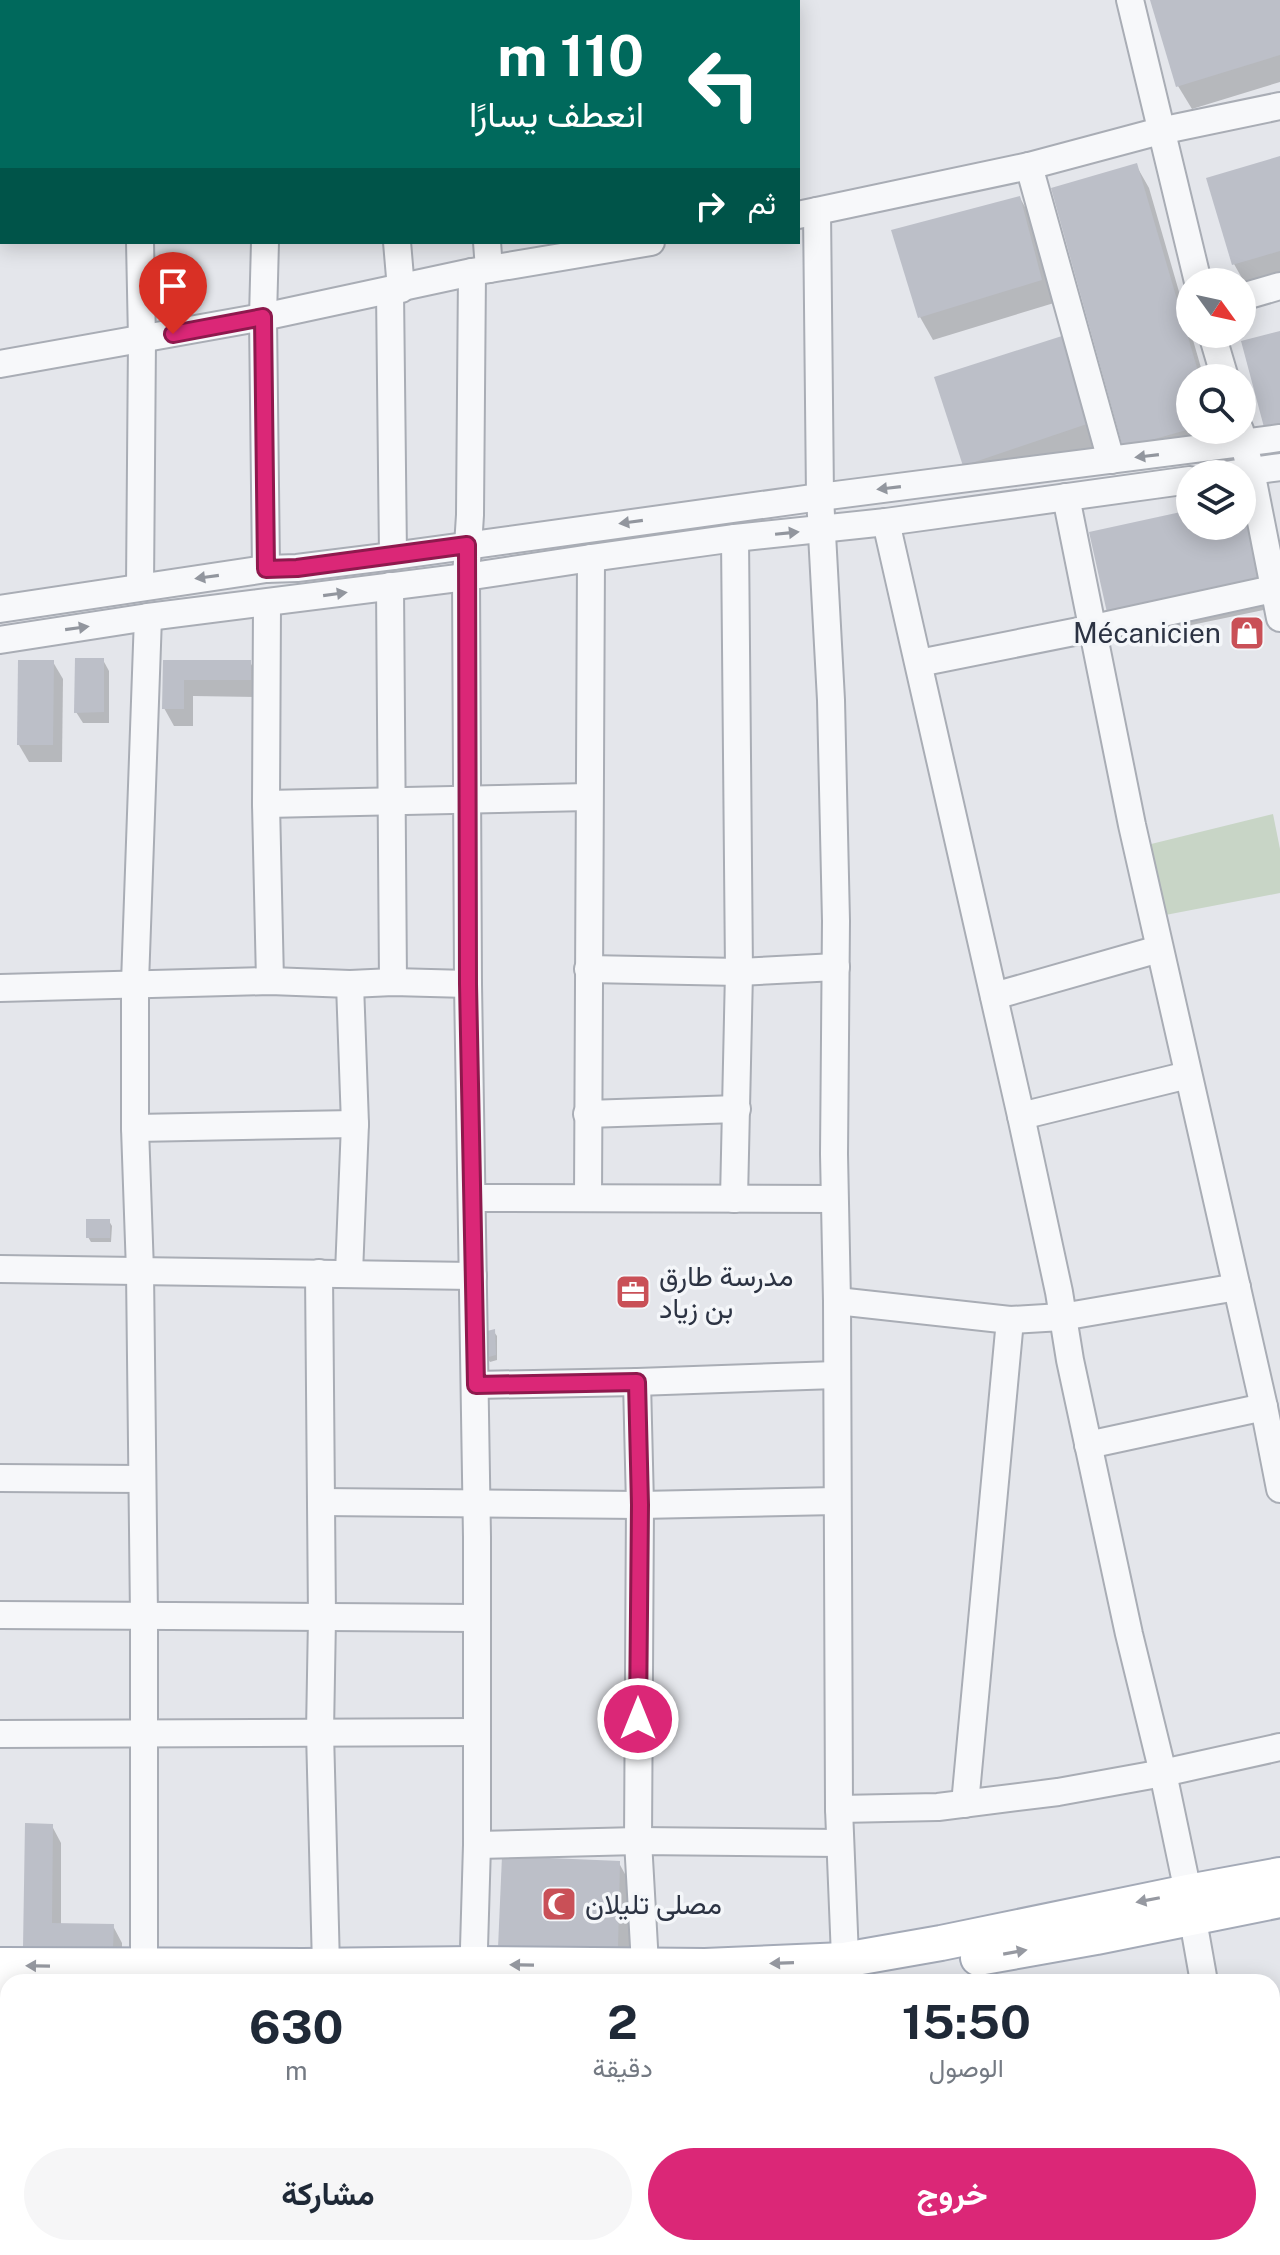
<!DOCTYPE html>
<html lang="ar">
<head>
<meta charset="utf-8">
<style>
  :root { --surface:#fff; --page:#f6f6f7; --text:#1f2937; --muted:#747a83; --accent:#db2777 }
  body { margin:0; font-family:"Public Sans",Vazirmatn,sans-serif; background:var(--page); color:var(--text); direction:rtl; height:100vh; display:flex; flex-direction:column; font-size:30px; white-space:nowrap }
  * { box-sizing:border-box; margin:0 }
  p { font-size:26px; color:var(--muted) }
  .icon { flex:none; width:44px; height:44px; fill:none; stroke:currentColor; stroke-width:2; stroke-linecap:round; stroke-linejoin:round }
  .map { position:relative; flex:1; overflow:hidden; direction:ltr }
  .details { position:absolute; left:0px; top:1974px; width:1280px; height:282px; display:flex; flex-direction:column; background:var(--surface); border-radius:24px 24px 0 0; box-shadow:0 4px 20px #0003; direction:rtl }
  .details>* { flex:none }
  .top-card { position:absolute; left:0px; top:0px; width:800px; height:244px; box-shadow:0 4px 20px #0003; direction:rtl; background:#00695c; color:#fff; overflow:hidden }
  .needle { width:52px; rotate:123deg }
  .tools { position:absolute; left:1176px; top:268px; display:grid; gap:16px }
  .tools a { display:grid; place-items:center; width:80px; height:80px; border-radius:50%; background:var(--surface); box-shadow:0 4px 20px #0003; font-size:40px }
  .pin { position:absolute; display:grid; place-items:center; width:68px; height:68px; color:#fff; margin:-82px -34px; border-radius:50% 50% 50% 0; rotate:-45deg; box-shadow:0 0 8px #0007 }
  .pin .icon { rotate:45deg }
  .me { position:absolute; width:88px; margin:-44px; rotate:0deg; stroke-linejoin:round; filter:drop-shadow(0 0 6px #0008) }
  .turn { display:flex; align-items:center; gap:28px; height:168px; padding:0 24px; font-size:36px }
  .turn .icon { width:104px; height:104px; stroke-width:2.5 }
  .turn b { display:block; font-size:56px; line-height:68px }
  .then { display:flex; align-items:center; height:76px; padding:0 24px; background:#0003; gap:16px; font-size:30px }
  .eta { display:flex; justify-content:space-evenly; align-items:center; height:136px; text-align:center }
  .eta b { font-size:48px; font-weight:700; line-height:56px }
  .action { display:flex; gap:16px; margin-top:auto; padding:16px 24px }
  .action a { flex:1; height:92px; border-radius:48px; background:var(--accent); color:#fff; font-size:32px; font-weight:700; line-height:92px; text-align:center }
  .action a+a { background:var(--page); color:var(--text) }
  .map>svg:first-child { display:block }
</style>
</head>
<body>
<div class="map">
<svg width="1280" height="2255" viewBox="0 0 1280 2255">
  <rect width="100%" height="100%" fill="#e4e6eb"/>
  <!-- green -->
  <polygon fill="#c8d5c6" points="1273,814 1280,849 1280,893 1155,917 1143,846"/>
  <!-- shadow -->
  <g fill="#0003">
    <polygon points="1152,0 1280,0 1280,82 1192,109 1178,86"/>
    <polygon points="1280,158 1280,278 1247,287 1234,264"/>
    <polygon points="1136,165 1149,188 1204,378 1190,378 1190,430 1220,430 1224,446 1138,470 1125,447"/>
    <polygon points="1020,198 1033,221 1054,303 933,340 920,317"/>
    <polygon points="1061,338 1074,361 1099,447 978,488 965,465"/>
    <polygon points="1242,501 1255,523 1273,608 1124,639 1110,616 1190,512 1190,526 1242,526"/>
    <polygon points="103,660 109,671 109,723 83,723 76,712"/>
    <polygon points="53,662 63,679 62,762 29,762 19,745"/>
    <polygon points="164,662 250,662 260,680 260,697 193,696 193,726 174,726 164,708"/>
    <polygon points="109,1221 112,1226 111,1242 91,1242 88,1237"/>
    <polygon points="494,1332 497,1336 497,1360 490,1362 487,1357"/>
    <polygon points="52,1826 61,1843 61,1925 113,1926 122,1943 122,1965 35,1965 25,1948"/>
    <polygon points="619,1863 632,1887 630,1970 514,1970"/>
  </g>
  <!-- building -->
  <g fill="#bcbfc8">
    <polygon points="1150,0 1280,0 1280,55 1176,87"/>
    <polygon points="1280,156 1280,251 1232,265 1206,178"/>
    <polygon points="1137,163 1200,378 1190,378 1190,429 1123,448 1051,188"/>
    <polygon points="1020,196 1042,280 918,318 891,230"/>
    <polygon points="1280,331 1280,426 1265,431 1241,341"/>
    <polygon points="1062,336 1087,424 963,466 934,377"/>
    <polygon points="1242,503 1261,585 1108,617 1089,532 1190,510 1190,526 1242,526"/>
    <polygon points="75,658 104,658 104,712 74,713"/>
    <polygon points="18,660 54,660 53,745 17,745"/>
    <polygon points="163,660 251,660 251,680 184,680 184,709 162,709"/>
    <rect x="86" y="1219" width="24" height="19"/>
    <polygon points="495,1329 496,1355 485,1358 483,1332"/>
    <polygon points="25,1823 53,1824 52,1923 114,1924 113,1948 23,1948"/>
    <polygon points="502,1856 620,1861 618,1947 498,1948"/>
  </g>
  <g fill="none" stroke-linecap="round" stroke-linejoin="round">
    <defs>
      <g id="minor">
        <polyline points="135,0 135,2"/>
        <polyline points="461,0 461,2"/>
        <polyline points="717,0 717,2"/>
        <polyline points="1130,0 1198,282"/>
        <polyline points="374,2 379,0"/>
        <polyline points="0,107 2,107"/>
        <polyline points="1029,166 1111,460"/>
        <polyline points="817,211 820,497 831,700 836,921 834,1154 837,1301 839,1809 846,1982"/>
        <polyline points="798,215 1029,166 1160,131 1280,106"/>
        <polyline points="140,242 142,339 140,587"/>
        <polyline points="265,242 263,317 266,569"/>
        <polyline points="397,242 401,289"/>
        <polyline points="487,242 489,269"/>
        <polyline points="472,272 470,515 466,577 468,984 477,1537 477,1845 473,1982"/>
        <polyline points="390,291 393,556"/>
        <polyline points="1242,297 1280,286"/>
        <polyline points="1212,334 1225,378"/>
        <polyline points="0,364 263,317 472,272 651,242"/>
        <polyline points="1240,430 1251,471 1280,618"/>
        <polyline points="1231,474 1280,467"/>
        <polyline points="1066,497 1132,825 1264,1407 1280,1489"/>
        <polyline points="886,522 1021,1116 1059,1292 1070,1360 1129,1634 1163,1773 1188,1892 1204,1982"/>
        <polyline points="390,586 393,982"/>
        <polyline points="267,604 266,804 270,981"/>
        <polyline points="0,609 266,569 297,568 393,556 820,497 1280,438"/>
        <polyline points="0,640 148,617 466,577 591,558 735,538 886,522 1190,480"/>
        <polyline points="919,663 1094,628 1273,589"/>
        <polyline points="266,804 589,797"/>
        <polyline points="588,969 739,972 836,967"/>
        <polyline points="0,988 270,981 350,984 393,982 468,984"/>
        <polyline points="994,996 1159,949"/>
        <polyline points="587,1114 737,1109"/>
        <polyline points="1021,1116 1188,1075"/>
        <polyline points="135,1128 355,1124"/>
        <polyline points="472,1198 834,1199"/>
        <polyline points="588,1198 591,558"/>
        <polyline points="734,1199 739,972 735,538"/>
        <polyline points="0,1269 473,1276"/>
        <polyline points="319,1273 322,1618 320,1732 326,1966"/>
        <polyline points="349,1273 355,1124 350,984"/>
        <polyline points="837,1301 1010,1320 1062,1317 1237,1287"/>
        <polyline points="637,1382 640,1505 638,1841 646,1982"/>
        <polyline points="476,1385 637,1382 836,1375"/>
        <polyline points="1088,1445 1264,1407"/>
        <polyline points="0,1478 142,1479"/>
        <polyline points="321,1502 640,1505 837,1501"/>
        <polyline points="0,1615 477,1618"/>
        <polyline points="0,1734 477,1732"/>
        <polyline points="965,1804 1010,1320"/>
        <polyline points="839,1809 938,1807 1058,1792 1163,1773 1280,1747"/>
        <polyline points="477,1845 638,1841 840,1843"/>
        <polyline points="144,1981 144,1616 140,1271 135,1128 135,983 148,617"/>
        <polyline points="1272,2033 1280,2031"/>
        <polyline points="143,2248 143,2255"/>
        <polyline points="327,2248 327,2255"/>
        <polyline points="473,2248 473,2255"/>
        <polyline points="649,2248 649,2255"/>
        <polyline points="856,2248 856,2255"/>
        <polyline points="1016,2248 1018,2255"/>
        <polyline points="1255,2248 1257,2255"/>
      </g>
      <g id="major">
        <polyline points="978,1958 1096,1937 1280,1900"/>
        <polyline points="0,1965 303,1966 472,1964 705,1966 844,1960 941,1943 1188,1892 1280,1875"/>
        <polyline points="0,1993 8,1993"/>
        <polyline points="0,2072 5,2255"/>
      </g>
    </defs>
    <!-- minor casing -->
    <use href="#minor" stroke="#a9adb5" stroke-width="30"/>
    <!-- major casing -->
    <use href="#major" stroke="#a4aab7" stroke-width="38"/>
    <!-- minor -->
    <use href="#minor" stroke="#f7f8fa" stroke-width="26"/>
    <!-- major -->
    <use href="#major" stroke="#fff" stroke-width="34"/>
  </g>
  <!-- one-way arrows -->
  <defs><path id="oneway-solid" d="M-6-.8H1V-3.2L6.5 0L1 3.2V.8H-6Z" transform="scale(2)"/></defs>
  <g fill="#92969e">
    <use href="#oneway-solid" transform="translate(1147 456) rotate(173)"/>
    <use href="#oneway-solid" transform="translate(889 488) rotate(173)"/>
    <use href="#oneway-solid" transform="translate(631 522) rotate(172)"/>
    <use href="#oneway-solid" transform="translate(787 533) rotate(-6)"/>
    <use href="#oneway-solid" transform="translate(207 577) rotate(172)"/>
    <use href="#oneway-solid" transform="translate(335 594) rotate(-8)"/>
    <use href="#oneway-solid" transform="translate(77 628) rotate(-8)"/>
  </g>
  <g fill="#9699a1">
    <use href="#oneway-solid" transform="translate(1148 1900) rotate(169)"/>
    <use href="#oneway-solid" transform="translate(1015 1952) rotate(-10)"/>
    <use href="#oneway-solid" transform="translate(782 1963) rotate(178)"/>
    <use href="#oneway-solid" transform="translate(522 1965) rotate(-179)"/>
    <use href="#oneway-solid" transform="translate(38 1966) rotate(-179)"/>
  </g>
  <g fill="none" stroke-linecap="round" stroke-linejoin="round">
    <defs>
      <polyline id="route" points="173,334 263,317 266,569 297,568 467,545 468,984 476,1385 637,1382 640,1505 638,1719"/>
    </defs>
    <!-- route casing -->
    <use href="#route" stroke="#8e194d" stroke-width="20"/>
    <!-- route -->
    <use href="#route" stroke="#db2777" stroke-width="14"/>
  </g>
  <!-- icons -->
  <defs>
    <symbol id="shop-square" viewBox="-11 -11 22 22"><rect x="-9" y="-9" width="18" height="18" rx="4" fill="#c95057" stroke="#f4f6f9"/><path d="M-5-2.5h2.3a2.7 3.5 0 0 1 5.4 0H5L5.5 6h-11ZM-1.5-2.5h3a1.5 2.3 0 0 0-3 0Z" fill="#fff"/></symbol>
    <symbol id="office-square" viewBox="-11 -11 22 22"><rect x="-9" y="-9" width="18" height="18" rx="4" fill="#c95057" stroke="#f4f6f9"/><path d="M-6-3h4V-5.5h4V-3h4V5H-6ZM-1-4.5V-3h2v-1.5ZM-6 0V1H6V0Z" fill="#fff"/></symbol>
    <symbol id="mosque-square" viewBox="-11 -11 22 22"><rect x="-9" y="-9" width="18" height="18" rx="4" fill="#c95057" stroke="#f4f6f9"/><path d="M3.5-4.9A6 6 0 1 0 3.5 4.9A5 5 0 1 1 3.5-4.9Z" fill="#fff"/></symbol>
  </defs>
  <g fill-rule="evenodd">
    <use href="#shop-square" x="1227" y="613" width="40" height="40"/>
    <use href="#office-square" x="613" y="1272" width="40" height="40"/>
    <use href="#mosque-square" x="539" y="1884" width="40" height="40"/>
  </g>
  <g text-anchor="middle" stroke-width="7" stroke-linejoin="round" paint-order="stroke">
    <!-- poi labels -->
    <g font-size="28" fill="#2c3343" stroke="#f4f6f9" text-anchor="start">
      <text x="1221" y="643" text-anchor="end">Mécanicien</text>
      <text x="659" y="1286">مدرسة طارق<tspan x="659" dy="32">بن زياد</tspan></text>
      <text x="585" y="1914">مصلى تليلان</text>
    </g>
  </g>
</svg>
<div class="tools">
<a><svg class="needle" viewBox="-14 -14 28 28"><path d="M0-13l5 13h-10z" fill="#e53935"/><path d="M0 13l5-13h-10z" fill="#747a83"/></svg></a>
<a><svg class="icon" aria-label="search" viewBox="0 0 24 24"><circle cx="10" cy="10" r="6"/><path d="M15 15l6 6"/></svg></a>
<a><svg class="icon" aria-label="layers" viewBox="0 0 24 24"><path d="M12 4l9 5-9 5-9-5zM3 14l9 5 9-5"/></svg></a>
</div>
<div class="pin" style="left:173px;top:334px;background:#d93025"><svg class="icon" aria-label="arrive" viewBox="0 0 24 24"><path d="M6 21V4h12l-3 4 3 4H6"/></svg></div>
<svg class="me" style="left:638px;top:1719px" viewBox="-20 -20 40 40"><circle r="17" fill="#db2777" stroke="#fff" stroke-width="3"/><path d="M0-11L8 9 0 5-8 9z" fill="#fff"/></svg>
<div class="top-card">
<div class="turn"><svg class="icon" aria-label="left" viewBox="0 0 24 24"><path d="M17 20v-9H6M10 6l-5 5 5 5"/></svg><div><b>110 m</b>انعطف يسارًا</div></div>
<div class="then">ثم<svg class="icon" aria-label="right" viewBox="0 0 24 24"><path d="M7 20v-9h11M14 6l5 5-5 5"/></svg></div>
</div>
<section class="details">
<div class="eta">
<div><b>15:50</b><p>الوصول</p></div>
<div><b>2</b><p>دقيقة</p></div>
<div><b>630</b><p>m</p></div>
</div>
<div class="action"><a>خروج</a><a>مشاركة</a></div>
</section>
</div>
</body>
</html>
